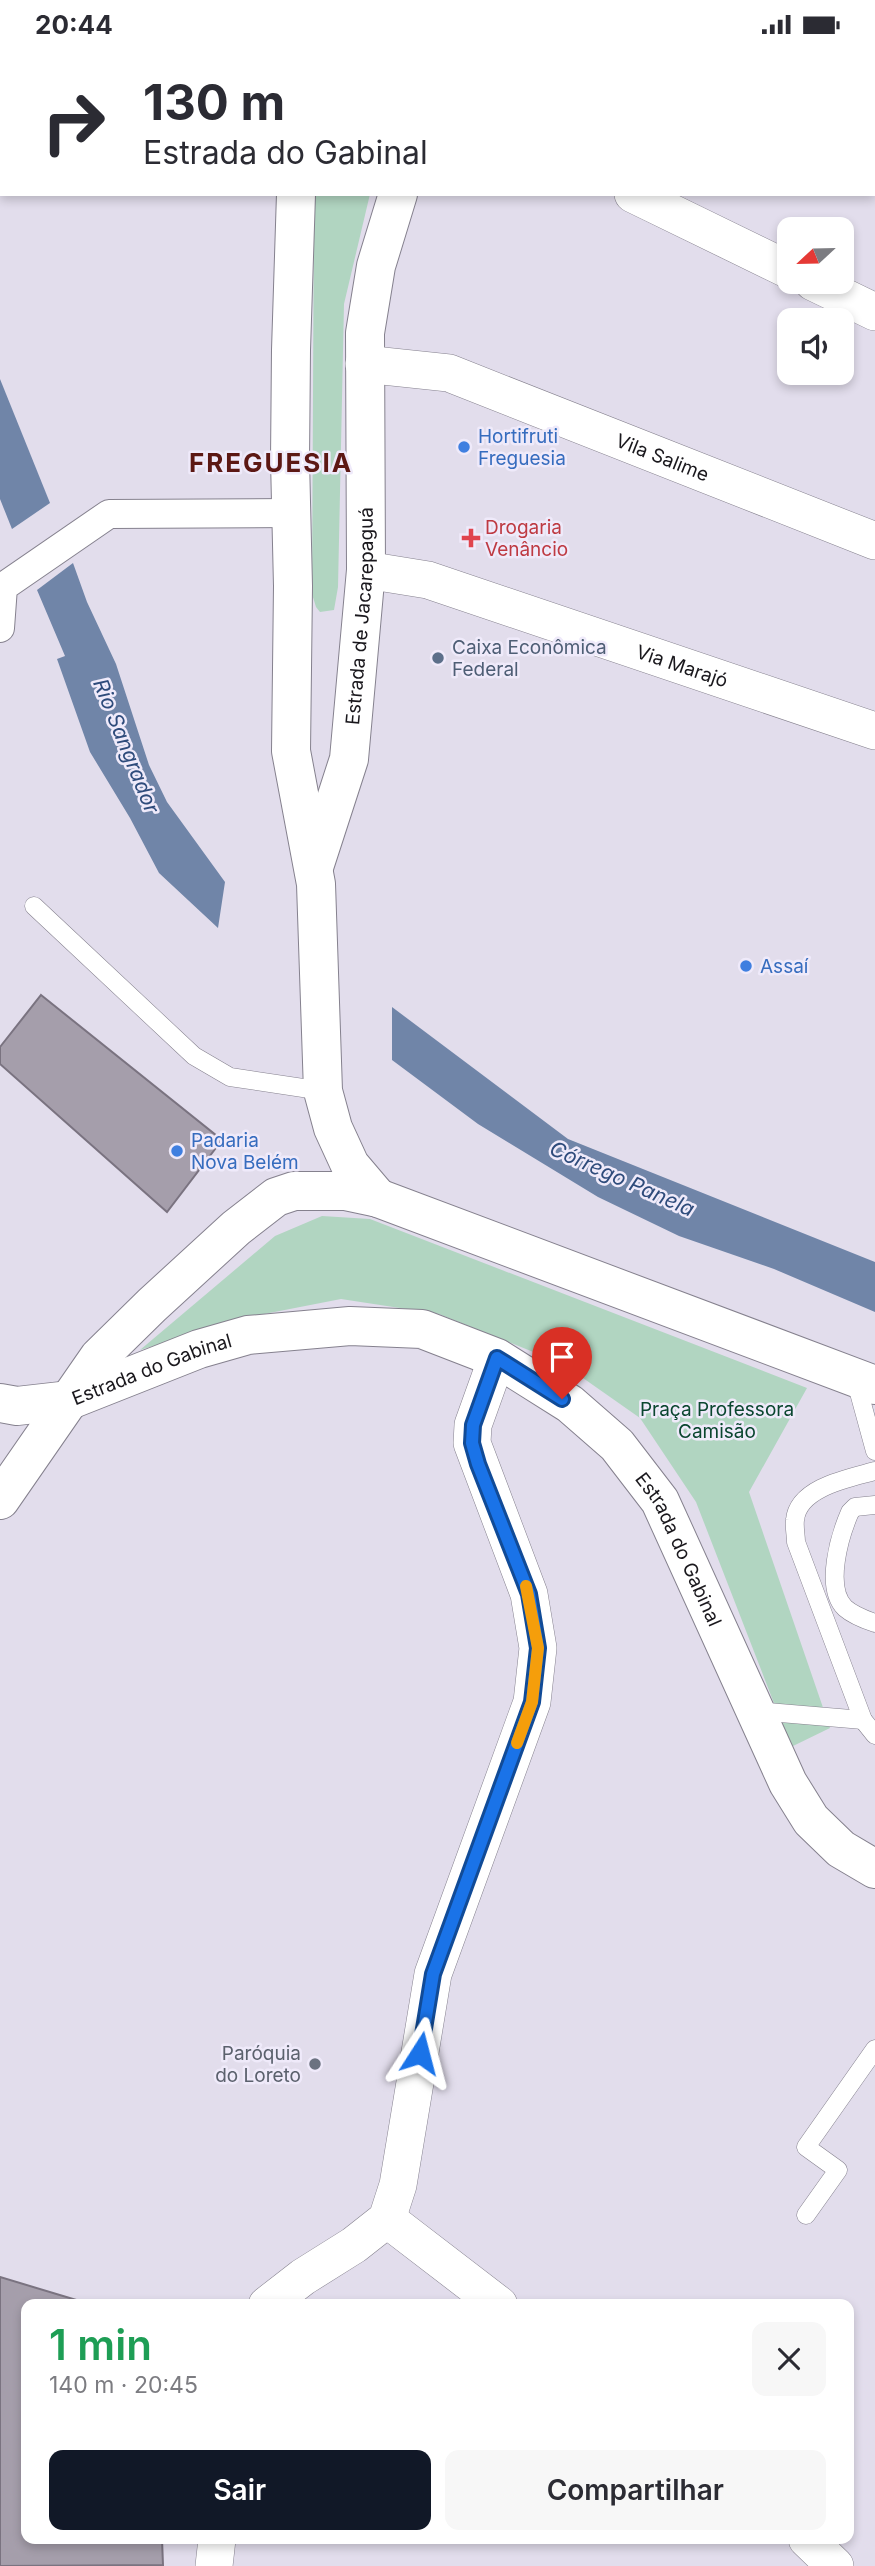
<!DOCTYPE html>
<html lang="pt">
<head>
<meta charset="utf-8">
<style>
  :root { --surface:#fff; --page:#f7f7f7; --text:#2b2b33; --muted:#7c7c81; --accent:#111827 }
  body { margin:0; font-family:Inter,sans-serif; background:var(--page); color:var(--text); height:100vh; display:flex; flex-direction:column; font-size:26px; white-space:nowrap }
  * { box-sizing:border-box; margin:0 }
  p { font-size:23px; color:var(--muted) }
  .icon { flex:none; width:38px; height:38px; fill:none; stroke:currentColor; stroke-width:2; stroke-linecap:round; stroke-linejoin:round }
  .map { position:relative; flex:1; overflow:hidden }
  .details { position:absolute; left:21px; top:2250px; width:833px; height:245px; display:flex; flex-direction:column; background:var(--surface); border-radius:14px; box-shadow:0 4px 10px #0003 }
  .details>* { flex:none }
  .banner { position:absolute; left:0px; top:0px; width:875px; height:147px; box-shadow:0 4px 10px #0003; background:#fff; color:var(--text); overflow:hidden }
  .needle { width:46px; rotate:248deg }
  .fabs { position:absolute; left:777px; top:168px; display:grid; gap:14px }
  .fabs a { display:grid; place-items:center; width:77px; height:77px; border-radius:14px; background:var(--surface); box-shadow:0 4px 10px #0003; font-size:35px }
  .pin { position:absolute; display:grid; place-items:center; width:60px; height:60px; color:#fff; margin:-72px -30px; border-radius:50% 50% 50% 0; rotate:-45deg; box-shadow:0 0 7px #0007 }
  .pin .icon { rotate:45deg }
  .me { position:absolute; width:77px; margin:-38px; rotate:9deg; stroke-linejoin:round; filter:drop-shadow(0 0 5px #0008) }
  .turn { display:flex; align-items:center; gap:24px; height:147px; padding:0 28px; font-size:32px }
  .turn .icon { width:91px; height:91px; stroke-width:2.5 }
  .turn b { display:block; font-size:49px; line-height:60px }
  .round { display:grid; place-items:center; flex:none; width:74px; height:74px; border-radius:14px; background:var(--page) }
  .overview { display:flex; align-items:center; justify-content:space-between; height:119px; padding:0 28px }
  h1 { font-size:42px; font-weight:600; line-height:52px; color:#1e9e55 }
  .cta { display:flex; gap:14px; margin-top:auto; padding:14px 28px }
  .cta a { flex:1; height:80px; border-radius:14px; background:var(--accent); color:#fff; font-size:28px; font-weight:600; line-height:80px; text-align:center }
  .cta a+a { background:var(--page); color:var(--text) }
  .status { display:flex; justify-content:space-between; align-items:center; height:49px; padding:0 35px; background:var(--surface); direction:ltr }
  .status svg { height:19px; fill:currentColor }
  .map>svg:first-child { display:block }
</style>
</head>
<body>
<div class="status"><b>20:44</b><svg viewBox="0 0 49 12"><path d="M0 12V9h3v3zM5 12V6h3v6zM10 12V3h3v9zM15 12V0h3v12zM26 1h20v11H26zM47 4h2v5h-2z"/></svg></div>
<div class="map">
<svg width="875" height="2517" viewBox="0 0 875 2517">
  <rect width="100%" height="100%" fill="#e2ddec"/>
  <!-- green -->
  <g fill="#b1d5c1">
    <polygon points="314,145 370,145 344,255 338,538 334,561 320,563 316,558 312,545"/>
    <polygon points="322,1167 370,1170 807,1339 749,1443 830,1679 791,1698 696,1453 640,1369 563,1315 439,1265 341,1250 249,1268 140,1301 275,1187"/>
  </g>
  <!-- water -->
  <g fill="#7085a8">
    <polygon points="0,330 50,454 12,480 0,450"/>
    <polygon points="73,514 87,553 116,615 149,716 167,753 225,833 218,879 159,824 130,769 90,703 57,610 65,607 37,541"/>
    <polygon points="392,958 568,1090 875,1213 875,1263 774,1220 679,1187 598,1148 478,1075 392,1011"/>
  </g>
  <!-- building -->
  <g fill="#a59eab" stroke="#7a7380" stroke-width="2">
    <polygon points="41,946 222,1091 167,1163 0,1015 0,998"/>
    <polygon points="0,2228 93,2256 26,2256 26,2490 162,2490 163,2516 0,2517"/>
  </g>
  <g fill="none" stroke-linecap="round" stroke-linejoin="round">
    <defs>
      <g id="service">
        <polyline points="34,857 194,1007 230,1028 323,1042"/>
        <polyline points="855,1329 875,1402"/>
        <path d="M 875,1422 C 850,1429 798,1438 795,1471 C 794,1478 796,1486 796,1493 L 863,1671 L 875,1686"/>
        <path d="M 875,1456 L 855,1458 L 850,1463 C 840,1486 824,1538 845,1559 C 853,1566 866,1571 875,1574"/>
        <polyline points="755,1662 863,1671"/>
        <polyline points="806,2166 838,2121 806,2098 875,2000"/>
      </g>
      <polyline id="pedestrian" points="0,579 3,538 109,465 291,464"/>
      <g id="minor">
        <polyline points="0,32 2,32"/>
        <polyline points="633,145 789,221"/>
        <polyline points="813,233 875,263"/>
        <path id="s1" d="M 364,315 L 449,324 L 875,492"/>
        <path id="s2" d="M 366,521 L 428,531 L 875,682"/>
        <polyline points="387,2170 499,2256"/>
        <polyline points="267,2256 303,2228 354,2196 387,2170 398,2136 433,1925 532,1653 538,1599 529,1545 472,1394 473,1376 497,1309"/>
        <polyline points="807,2490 835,2517"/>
        <polyline points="214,2517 217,2490"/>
      </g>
      <g id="secondary">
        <polyline points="486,2 488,0"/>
        <path id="s3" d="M 314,818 L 349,710 L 366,521 L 365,284 L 376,217 L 398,145"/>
      </g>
      <g id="primary">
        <polyline points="298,2 298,0"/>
        <polyline points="296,145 291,301 290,411 293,537 291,702 316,835 323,1042 333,1079 350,1116 378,1149"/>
        <path id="s4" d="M 0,1354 L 17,1357 L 70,1351 L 199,1300 L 248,1286 L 350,1277 L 422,1280 L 497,1309 L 570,1355 L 617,1396 L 660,1452 L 788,1734 L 811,1771 L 841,1800 L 875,1820"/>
        <polyline points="0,1451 99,1308 152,1256 236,1179 276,1148 294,1142 345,1142 378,1149 875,1336"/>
      </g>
    </defs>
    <!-- service casing -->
    <use href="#service" stroke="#85818e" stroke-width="19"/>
    <!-- pedestrian casing -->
    <use href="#pedestrian" stroke="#85818e" stroke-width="30"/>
    <!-- minor casing -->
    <use href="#minor" stroke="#85818e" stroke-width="38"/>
    <!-- secondary casing -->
    <use href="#secondary" stroke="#85818e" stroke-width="40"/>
    <!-- primary casing -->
    <use href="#primary" stroke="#85818e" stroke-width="40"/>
    <!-- service -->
    <use href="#service" stroke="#fff" stroke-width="18"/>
    <!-- pedestrian -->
    <use href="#pedestrian" stroke="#fff" stroke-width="28"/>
    <!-- minor -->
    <use href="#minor" stroke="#fff" stroke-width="37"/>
    <!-- secondary -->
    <use href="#secondary" stroke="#fff" stroke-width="38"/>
    <!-- primary -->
    <use href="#primary" stroke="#fff" stroke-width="38"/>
  </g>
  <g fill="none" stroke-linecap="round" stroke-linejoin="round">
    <defs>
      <polyline id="route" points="420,2004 433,1925 532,1653 538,1599 529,1545 478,1415 472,1394 473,1376 497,1309 562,1350"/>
    </defs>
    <!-- route casing -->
    <use href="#route" stroke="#114b97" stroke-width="18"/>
    <!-- route -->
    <use href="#route" stroke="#1a73e8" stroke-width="12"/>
    <!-- slow -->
    <polyline stroke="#f59e0b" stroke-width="12" points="517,1694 532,1653 538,1599 526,1537"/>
  </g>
  <!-- markers -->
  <g fill="#3f7fe0" stroke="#efeafa" stroke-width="2.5">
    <circle cx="464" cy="398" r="7"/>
    <circle cx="746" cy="917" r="7"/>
    <circle cx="177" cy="1102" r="7"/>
  </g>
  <path fill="#e0444e" stroke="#efeafa" stroke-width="2.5" d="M467.5 478.5h7v7h7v7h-7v7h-7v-7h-7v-7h7z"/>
  <circle fill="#5c6f8a" stroke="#efeafa" stroke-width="2.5" cx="438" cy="609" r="7"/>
  <circle fill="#6b7280" stroke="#efeafa" stroke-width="2.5" cx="315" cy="2015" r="7"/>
  <g text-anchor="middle" stroke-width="5" stroke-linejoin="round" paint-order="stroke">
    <!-- shop labels -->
    <g font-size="19" fill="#366cbe" stroke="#efeafa" text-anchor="start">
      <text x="478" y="394">Hortifruti<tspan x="478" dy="22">Freguesia</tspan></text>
      <text x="760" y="924">Assaí</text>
      <text x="191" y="1098">Padaria<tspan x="191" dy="22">Nova Belém</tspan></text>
    </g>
    <!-- street labels -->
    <g font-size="19" fill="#1a181d" stroke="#efeafa">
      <text dy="7" stroke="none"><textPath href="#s1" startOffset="315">Vila Salime</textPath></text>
      <text dy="7" stroke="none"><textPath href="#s3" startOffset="257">Estrada de Jacarepaguá</textPath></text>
      <text dy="7" stroke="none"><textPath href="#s2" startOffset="331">Via Marajó</textPath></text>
      <text dy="7" stroke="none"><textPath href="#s4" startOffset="158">Estrada do Gabinal</textPath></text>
      <text dy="7" stroke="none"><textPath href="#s4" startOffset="786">Estrada do Gabinal</textPath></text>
    </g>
    <!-- health labels -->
    <g font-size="19" fill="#be3a42" stroke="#efeafa" text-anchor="start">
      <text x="485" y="485">Drogaria<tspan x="485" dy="22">Venâncio</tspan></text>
    </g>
    <!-- service labels -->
    <g font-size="19" fill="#4e5e75" stroke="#efeafa" text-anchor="start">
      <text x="452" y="605">Caixa Econômica<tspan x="452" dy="22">Federal</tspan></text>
    </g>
    <!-- park labels -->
    <g font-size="19" fill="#0a462f" stroke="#efeafa">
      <text x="717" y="1367">Praça Professora<tspan x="717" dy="22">Camisão</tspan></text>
    </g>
    <!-- worship labels -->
    <g font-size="19" fill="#5b616d" stroke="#efeafa" text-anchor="end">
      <text x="301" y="2011">Paróquia<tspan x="301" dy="22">do Loreto</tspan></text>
    </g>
    <!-- water labels -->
    <g font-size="21" font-style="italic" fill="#2e4b7b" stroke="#efeafa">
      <text transform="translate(126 697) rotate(68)" y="7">Rio Sangrador</text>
      <text transform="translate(622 1130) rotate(24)" y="7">Córrego Panela</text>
    </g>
    <!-- district labels -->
    <g font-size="26" font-weight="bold" letter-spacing="2" fill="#5c1814" stroke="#efeafa">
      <text x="271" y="423">FREGUESIA</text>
    </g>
  </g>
</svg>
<div class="fabs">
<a><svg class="needle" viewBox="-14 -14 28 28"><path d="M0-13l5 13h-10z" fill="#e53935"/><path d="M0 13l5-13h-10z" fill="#7c7c81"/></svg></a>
<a><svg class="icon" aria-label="sound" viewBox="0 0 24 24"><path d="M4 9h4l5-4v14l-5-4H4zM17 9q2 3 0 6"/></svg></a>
</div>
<div class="pin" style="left:562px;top:1350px;background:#d93025"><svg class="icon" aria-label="arrive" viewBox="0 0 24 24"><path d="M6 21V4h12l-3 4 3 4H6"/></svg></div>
<svg class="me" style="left:420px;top:2004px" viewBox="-20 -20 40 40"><path d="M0-17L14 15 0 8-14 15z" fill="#1a73e8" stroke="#fff" stroke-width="4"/></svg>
<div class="banner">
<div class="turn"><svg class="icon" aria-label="right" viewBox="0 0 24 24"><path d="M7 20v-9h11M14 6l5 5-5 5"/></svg><div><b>130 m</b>Estrada do Gabinal</div></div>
</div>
<section class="details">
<div class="overview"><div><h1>1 min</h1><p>140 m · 20:45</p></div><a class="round"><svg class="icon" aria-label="close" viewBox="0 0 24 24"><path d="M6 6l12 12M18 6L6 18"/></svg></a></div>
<div class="cta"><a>Sair</a><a>Compartilhar</a></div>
</section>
</div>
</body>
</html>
